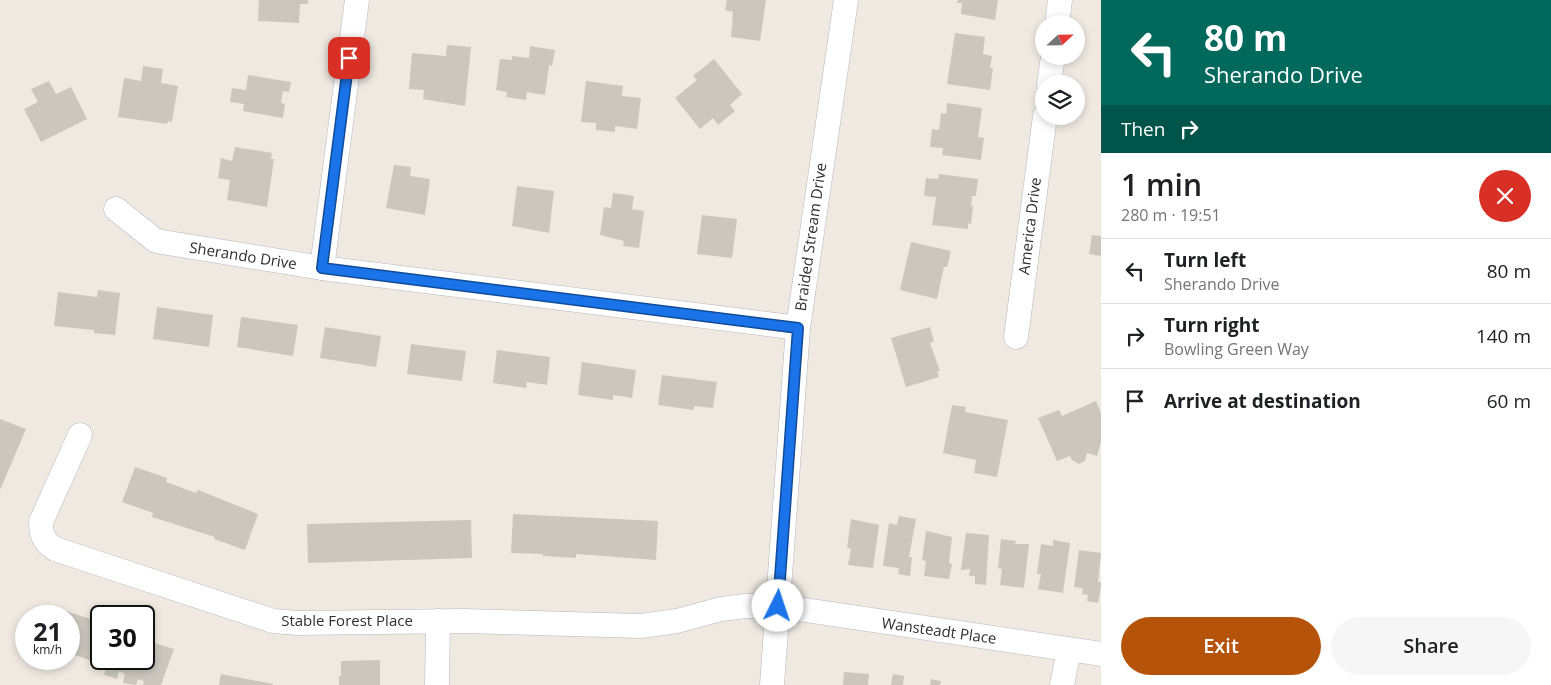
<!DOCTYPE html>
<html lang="en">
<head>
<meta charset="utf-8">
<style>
  :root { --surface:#fff; --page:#f6f6f6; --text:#202124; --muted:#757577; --line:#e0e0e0; --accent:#b45309 }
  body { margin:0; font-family:"Open Sans",sans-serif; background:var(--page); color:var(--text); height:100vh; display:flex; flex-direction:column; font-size:19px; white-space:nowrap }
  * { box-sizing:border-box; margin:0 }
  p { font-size:16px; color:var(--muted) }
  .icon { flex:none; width:28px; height:28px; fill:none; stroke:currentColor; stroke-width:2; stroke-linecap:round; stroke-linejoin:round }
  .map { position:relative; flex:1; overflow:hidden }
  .details { display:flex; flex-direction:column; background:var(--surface); width:450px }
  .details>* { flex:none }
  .guide { background:#00695c; color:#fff; overflow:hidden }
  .needle { width:32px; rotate:68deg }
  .controls { position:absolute; left:1035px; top:15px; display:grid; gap:10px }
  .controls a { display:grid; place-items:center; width:50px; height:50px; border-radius:50%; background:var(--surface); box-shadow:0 2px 8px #0003; font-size:25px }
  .speed { position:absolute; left:15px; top:605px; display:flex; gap:10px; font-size:25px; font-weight:700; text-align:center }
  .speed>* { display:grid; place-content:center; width:65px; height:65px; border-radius:50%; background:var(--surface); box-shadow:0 2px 8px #0003; line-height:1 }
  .speed small { font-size:12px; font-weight:400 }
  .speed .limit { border:2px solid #111; border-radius:8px; background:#fff; color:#111 }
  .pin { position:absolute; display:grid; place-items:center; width:42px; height:42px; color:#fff; margin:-21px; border-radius:10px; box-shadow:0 2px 8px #0006 }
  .me { position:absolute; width:55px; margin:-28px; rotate:4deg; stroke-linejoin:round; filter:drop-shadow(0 0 4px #0008) }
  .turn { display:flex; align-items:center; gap:18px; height:105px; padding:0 20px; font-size:22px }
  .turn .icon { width:65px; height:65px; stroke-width:2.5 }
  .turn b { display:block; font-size:35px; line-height:42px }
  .then { display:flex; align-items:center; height:48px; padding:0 20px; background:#0003; gap:10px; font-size:19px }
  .round { display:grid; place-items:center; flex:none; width:52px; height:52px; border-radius:26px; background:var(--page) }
  .head { display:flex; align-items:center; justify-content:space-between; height:85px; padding:0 20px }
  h1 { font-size:30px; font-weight:600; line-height:38px }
  .action { display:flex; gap:10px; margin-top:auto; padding:10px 20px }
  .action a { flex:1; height:58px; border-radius:30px; background:var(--accent); color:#fff; font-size:20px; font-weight:600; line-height:58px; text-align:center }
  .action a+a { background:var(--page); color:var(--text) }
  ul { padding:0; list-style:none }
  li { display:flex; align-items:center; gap:15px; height:65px; padding:0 20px; border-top:1px solid var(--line) }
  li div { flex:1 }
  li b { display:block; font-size:19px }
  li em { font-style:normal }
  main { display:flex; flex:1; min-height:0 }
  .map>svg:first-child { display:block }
</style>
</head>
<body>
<main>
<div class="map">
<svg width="1101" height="685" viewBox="0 0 1101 685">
  <rect width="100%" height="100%" fill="#efe9e1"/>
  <!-- building -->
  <g fill="#cbc7bf">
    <polygon points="259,0 308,0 308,4 300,4 299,23 258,21"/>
    <polygon points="727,0 766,0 760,41 731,37 733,12 725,10"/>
    <polygon points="958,0 998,0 995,20 961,14 962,3 957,3"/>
    <polygon points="955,33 985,37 983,54 992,56 990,68 993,68 990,90 947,84"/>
    <polygon points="447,45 471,47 465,106 423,99 424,90 409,89 412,53 446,56"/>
    <polygon points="530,46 555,50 552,66 549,65 545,95 527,92 526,100 506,97 507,92 496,90 500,59 512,60 512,56 529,58"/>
    <polygon points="714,59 742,94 730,105 735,111 718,125 713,118 700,129 675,98 697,80 693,76"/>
    <polygon points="143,66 163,69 161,83 178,86 172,122 168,121 167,124 118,117 124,78 141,81"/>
    <polygon points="248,75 291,82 289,92 283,91 281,103 285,104 283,118 243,111 244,104 230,102 232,88 246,90"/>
    <polygon points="49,81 56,94 71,87 87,119 41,142 24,109 38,102 31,89"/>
    <polygon points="586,81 623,86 622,96 641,98 637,129 615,126 615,132 596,130 596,123 581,122"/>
    <polygon points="947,103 982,108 978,137 984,138 981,160 942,155 943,148 930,147 932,129 939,130 941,113 946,114"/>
    <polygon points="235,147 272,153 271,159 274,159 267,207 227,200 230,180 218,178 221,158 232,161"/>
    <polygon points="394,165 411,167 410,176 430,179 425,215 386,208"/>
    <polygon points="939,174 978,179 976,196 972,196 971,206 973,206 971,224 968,223 968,229 932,225 936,197 924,196 926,178 938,179"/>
    <polygon points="517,186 554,191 549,233 512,226"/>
    <polygon points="613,193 634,196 632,209 644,211 639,248 623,246 624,241 600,235 604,207 611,208"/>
    <polygon points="702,215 737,219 732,258 697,254"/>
    <polygon points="1092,235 1101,236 1101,256 1089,254"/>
    <polygon points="911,242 951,251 947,267 944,267 937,299 900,290"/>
    <polygon points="98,290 120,293 115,335 94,333 94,330 54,326 58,292 97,297"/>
    <polygon points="157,307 213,315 209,347 153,339"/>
    <polygon points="241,317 298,325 293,356 237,347"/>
    <polygon points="325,327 381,336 376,367 320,358"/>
    <polygon points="930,327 934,341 930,343 940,371 937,371 939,377 906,387 891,338"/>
    <polygon points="411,344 466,351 462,381 407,374"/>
    <polygon points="497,350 550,357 547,385 527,382 526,388 493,383"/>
    <polygon points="582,362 636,370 632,398 613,395 613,400 578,395"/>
    <polygon points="662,375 717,382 713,408 694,406 694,410 658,405"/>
    <polygon points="1096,401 1101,413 1101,442 1097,456 1087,453 1085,461 1079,464 1072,460 1070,456 1057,461 1038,418 1059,410 1062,416"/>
    <polygon points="952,405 966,407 965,412 1008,420 997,477 974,473 976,460 943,453"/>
    <polygon points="0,419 26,429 0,490"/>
    <polygon points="135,467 167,478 166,482 196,493 198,490 258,514 245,550 214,539 215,537 152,517 153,513 122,502"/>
    <polygon points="513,514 658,521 656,560 576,554 576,558 543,556 543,554 511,553"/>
    <polygon points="899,516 916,519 909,557 912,557 910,576 898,574 899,568 883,566 889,523 897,525"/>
    <polygon points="851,519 879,525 873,568 848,565 851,549 847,548"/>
    <polygon points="471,520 472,558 308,563 307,524"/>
    <polygon points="926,531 952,537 949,563 952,564 949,579 924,576 926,561 922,560"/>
    <polygon points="966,533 989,535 986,585 975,584 975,576 969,576 970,569 961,570"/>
    <polygon points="1001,539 1016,541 1015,544 1029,544 1024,588 1000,585 1002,569 998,568"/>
    <polygon points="1053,540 1070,543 1063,593 1038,589 1041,574 1037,574 1041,544 1053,546"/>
    <polygon points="1079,550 1101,553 1098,582 1101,582 1101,586 1098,603 1087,601 1088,595 1082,594 1083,588 1074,587"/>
    <polygon points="56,608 97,621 96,624 101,625 101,659 144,659 144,640 174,649 161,685 143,685 144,681 138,679 136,685 123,683 125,674 119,671 117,679 104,675 107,666 69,653 69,616 54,616"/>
    <polygon points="380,660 380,685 339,685 339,676 341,676 341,661"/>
    <polygon points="844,672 869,674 868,685 843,685"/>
    <polygon points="221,674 273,684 273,685 219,685"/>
    <polygon points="893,674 904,676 903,685 891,685"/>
    <polygon points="931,679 941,681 940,685 930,685"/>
  </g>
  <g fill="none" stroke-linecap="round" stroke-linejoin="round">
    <defs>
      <g id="minor">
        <polyline points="1057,24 1060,0"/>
        <polyline points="1049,84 1053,56"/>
        <polyline points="116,209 156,241 322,268 798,328"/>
        <polyline points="322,268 357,0"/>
        <polyline points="1016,337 1045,116"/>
        <path d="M 80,435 L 41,522 C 41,535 44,542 55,549 L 273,621 L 298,623 L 463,621 L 641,626 L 677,621 L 721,609 L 746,606 L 778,606 L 1101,654"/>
        <polyline points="437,685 438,621"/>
        <polyline points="772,685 798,328 846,0"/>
        <polyline points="1062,685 1069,650"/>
      </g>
    </defs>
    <!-- minor casing -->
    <use href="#minor" stroke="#b4b7c1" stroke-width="25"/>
    <!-- minor -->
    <use href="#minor" stroke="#fff" stroke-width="24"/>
  </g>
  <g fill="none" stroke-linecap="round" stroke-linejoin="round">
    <defs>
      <polyline id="route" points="349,58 322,268 798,328 778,606"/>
    </defs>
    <!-- route casing -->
    <use href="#route" stroke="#114b97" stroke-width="12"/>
    <!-- route -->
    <use href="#route" stroke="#1a73e8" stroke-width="9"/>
  </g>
  <g text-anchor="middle" stroke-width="4" stroke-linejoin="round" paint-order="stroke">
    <!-- street labels -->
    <g font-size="15" fill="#2e2e2e" stroke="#fff">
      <text transform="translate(1030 226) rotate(-83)" y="5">America Drive</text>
      <text transform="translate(811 237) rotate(-82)" y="5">Braided Stream Drive</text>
      <text transform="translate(243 256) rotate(9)" y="5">Sherando Drive</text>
      <text x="347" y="626">Stable Forest Place</text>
      <text transform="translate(939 631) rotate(8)" y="5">Wansteadt Place</text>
    </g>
  </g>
</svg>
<div class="controls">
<a><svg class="needle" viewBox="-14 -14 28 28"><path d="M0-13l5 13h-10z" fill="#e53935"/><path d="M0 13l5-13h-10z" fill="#757577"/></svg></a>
<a><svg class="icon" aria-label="layers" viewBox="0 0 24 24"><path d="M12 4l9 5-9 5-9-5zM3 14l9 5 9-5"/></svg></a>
</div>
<div class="speed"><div>21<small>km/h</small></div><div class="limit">30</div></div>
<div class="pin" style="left:349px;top:58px;background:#d93025"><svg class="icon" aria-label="arrive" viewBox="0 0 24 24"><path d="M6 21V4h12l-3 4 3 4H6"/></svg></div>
<svg class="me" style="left:778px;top:606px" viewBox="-20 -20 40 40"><circle r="19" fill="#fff"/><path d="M0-13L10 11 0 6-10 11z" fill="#1a73e8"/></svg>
</div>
<section class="details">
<div class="guide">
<div class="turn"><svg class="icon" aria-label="left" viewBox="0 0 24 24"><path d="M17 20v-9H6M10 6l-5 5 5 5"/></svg><div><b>80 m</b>Sherando Drive</div></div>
<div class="then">Then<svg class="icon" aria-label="right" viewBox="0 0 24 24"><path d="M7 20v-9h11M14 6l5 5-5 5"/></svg></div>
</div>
<div class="head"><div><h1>1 min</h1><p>280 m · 19:51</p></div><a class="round" style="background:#d93025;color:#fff"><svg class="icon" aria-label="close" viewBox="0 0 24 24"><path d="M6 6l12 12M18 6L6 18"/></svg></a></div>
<ul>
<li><svg class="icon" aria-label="left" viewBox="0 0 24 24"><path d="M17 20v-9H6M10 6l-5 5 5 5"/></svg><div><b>Turn left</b><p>Sherando Drive</p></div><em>80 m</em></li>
<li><svg class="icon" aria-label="right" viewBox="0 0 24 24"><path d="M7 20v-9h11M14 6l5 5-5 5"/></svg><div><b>Turn right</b><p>Bowling Green Way</p></div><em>140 m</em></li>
<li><svg class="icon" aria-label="arrive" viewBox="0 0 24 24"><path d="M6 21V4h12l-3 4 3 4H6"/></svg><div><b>Arrive at destination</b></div><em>60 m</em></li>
</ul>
<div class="action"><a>Exit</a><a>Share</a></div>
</section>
</main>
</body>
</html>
